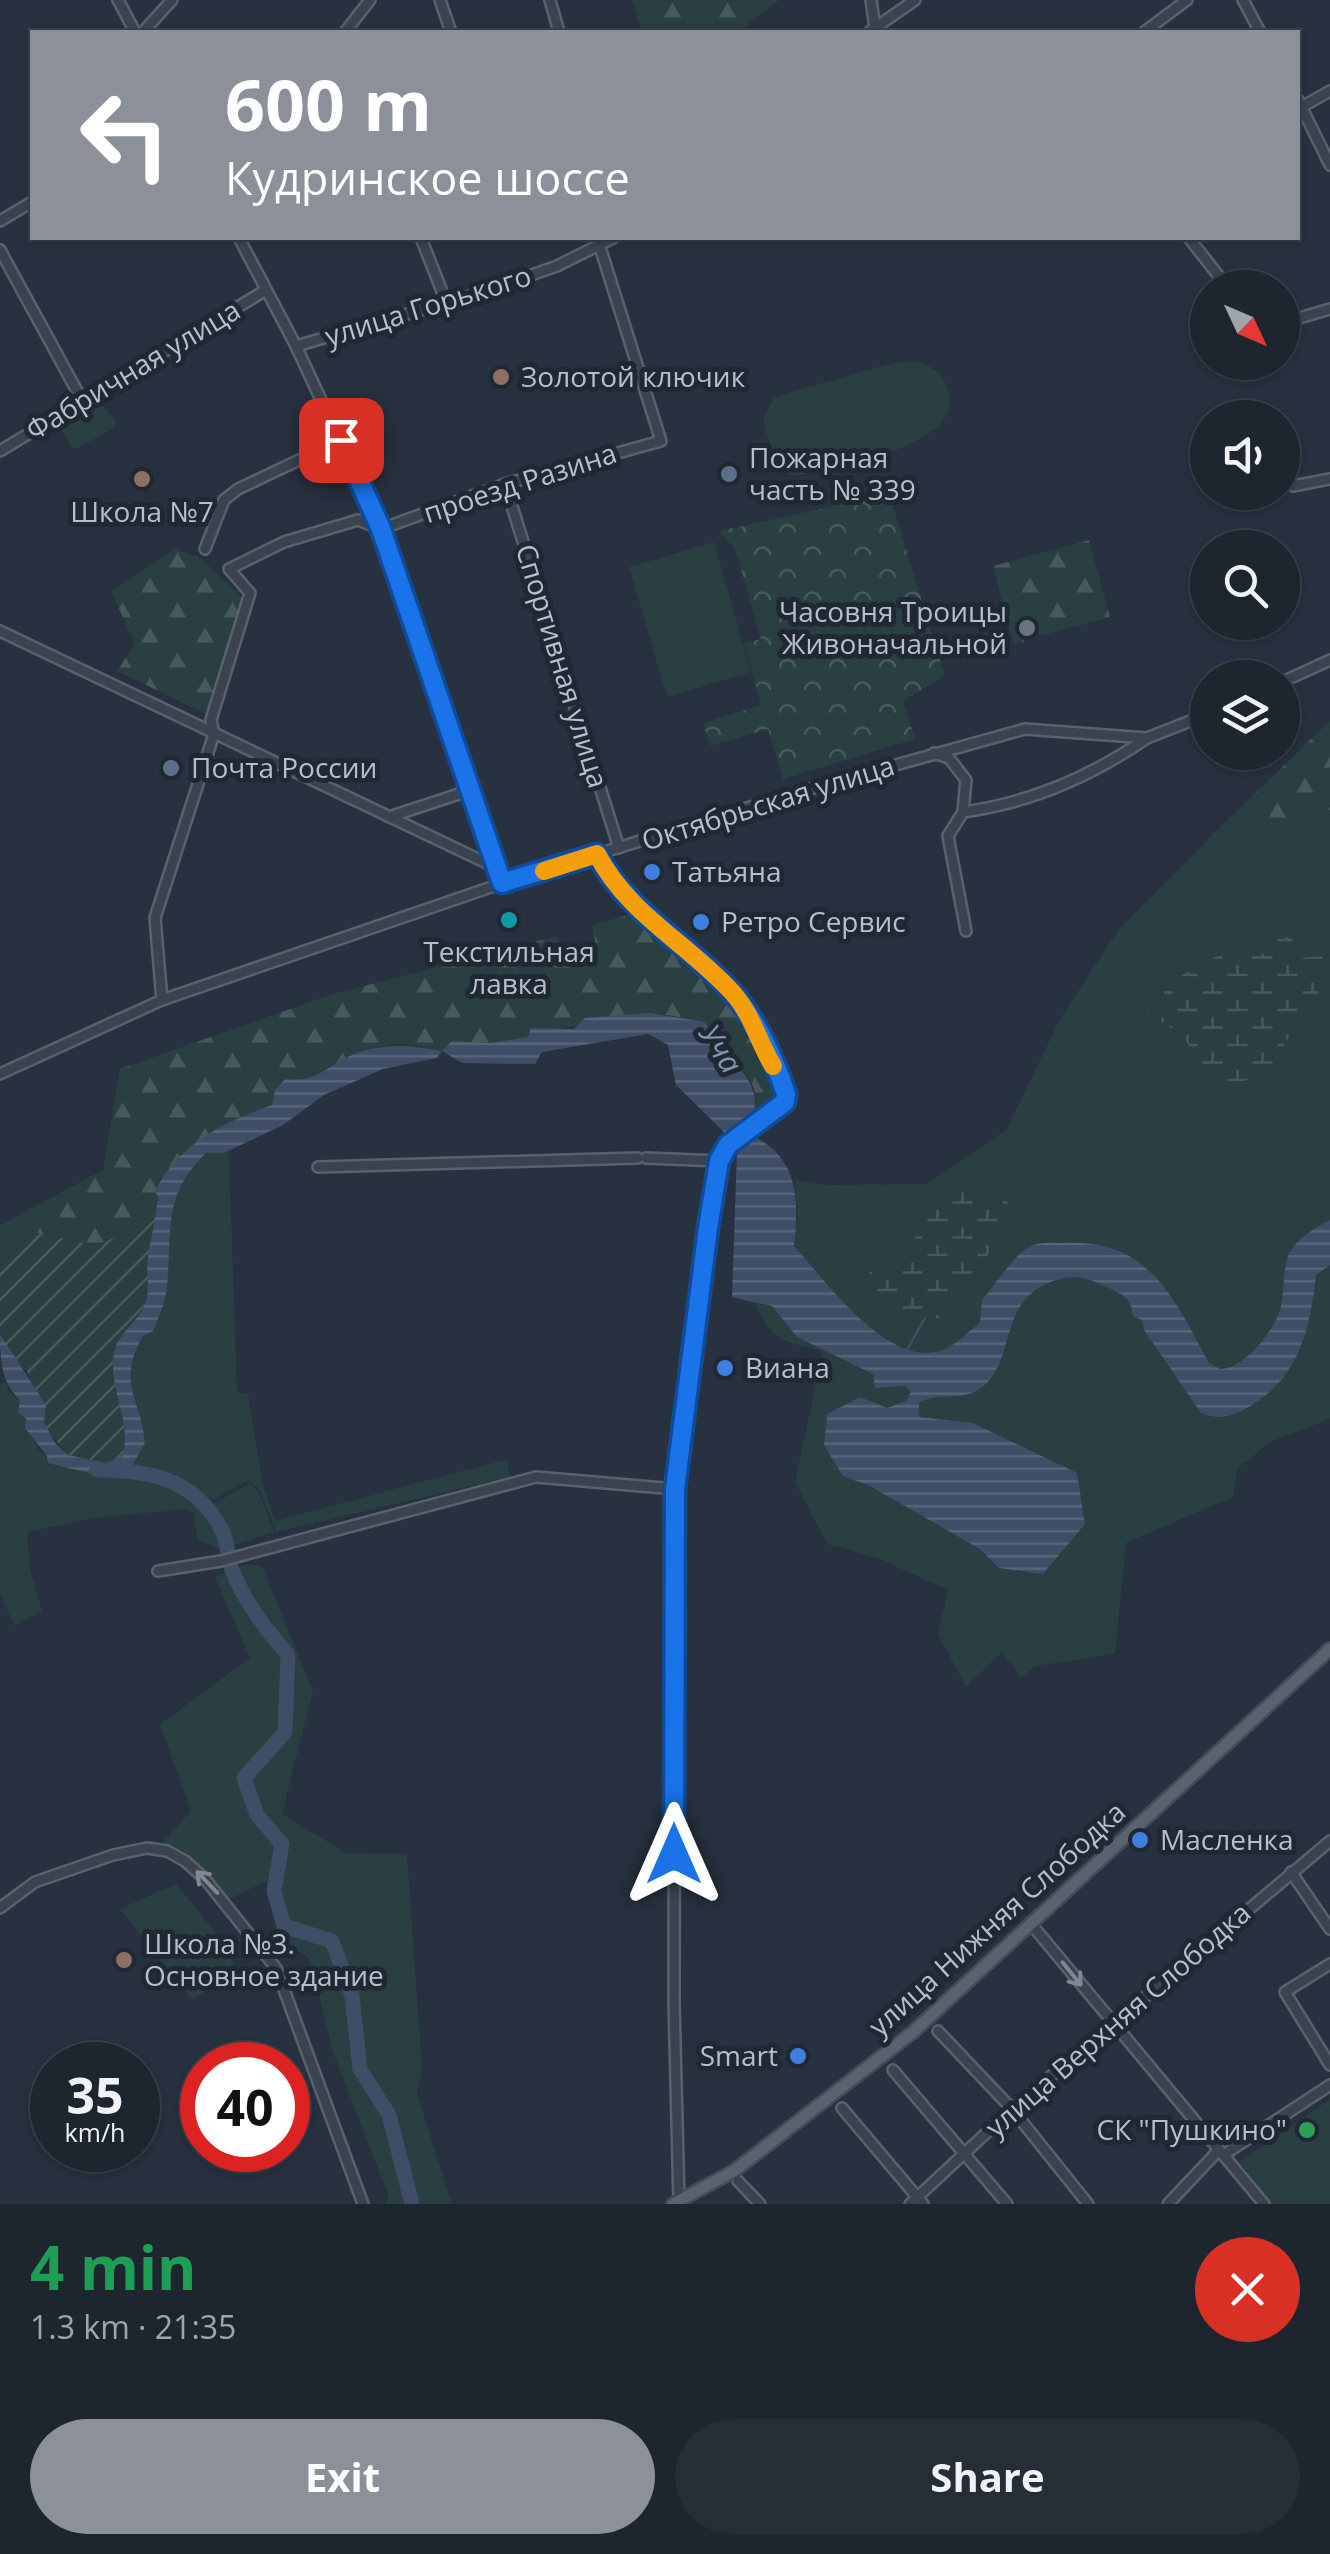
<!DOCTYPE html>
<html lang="en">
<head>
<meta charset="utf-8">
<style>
  :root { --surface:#1d252f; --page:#252d37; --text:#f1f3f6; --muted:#a0a5aa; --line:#3b424b; --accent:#8c9099 }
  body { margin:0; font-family:"Open Sans",sans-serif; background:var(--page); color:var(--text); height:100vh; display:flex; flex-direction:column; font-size:38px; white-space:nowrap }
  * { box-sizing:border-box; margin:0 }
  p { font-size:32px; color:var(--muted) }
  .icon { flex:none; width:55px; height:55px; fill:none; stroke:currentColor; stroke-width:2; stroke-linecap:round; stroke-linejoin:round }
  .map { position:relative; height:2204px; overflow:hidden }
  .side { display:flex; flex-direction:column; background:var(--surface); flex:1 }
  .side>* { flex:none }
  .guide { position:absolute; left:30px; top:30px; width:1270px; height:210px; border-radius:0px; box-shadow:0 2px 8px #0004,0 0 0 2px var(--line); background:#8c9099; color:#fff; overflow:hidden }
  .needle { width:65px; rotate:134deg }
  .buttons { position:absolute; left:1190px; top:270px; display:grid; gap:20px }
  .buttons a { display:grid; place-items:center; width:110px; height:110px; border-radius:50%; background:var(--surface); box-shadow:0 2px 8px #0004,0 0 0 2px var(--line); font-size:50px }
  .speed { position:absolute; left:30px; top:2042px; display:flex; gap:20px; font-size:50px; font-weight:700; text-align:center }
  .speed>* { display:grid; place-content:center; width:130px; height:130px; border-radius:50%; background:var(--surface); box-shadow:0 2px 8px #0004,0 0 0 2px var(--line); line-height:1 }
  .speed small { font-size:25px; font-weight:400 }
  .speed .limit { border:15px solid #d22; background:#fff; color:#111 }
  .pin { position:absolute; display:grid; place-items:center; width:85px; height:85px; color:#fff; margin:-42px; border-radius:20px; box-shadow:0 5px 15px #0006 }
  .me { position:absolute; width:110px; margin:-55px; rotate:0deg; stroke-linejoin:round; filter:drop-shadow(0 0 8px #0008) }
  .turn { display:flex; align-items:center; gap:35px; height:210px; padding:0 30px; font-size:45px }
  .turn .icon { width:130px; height:130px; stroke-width:2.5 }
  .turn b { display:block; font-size:70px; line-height:85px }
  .round { display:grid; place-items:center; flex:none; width:105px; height:105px; border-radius:52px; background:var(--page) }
  .overview { display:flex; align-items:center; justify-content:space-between; height:170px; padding:0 30px }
  h1 { font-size:60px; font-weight:700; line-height:75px; color:#1e9e55 }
  .cta { display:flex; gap:20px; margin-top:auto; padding:20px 30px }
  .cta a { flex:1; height:115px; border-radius:60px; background:var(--accent); color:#fff; font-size:40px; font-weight:700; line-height:115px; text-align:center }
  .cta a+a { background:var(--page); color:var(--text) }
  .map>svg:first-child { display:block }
</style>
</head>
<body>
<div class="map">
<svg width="1330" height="2204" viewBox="0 0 1330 2204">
  <defs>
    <pattern id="forest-firs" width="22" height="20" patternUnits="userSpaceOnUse" patternTransform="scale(2.5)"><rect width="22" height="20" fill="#2a3f41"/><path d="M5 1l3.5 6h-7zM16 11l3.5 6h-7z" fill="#47595b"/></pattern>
    <pattern id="wetland-marsh" width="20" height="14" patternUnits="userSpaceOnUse" patternTransform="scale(2.5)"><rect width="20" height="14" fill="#2a3f41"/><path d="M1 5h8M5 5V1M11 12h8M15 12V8" fill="none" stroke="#47595b"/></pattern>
    <pattern id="park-crowns" width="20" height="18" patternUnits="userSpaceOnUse" patternTransform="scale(2.5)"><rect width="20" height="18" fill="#2a3f41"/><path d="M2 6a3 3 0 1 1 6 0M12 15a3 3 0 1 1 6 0" fill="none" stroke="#47595b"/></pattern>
    <pattern id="garden-furrows" width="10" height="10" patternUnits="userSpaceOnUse" patternTransform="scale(2.5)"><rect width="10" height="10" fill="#2a3f41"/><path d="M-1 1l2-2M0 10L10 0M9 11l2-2" fill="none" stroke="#47595b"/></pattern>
    <pattern id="water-rules" width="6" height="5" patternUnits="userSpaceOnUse" patternTransform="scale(2.5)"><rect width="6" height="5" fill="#3f4d67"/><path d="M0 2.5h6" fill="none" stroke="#59657b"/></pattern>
  </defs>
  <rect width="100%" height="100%" fill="#27313f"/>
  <!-- grass -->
  <g fill="#2a3f41">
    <path d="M 914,361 C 931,365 943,372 948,390 C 966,447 843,463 805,474 L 793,476 L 775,464 L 763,420 L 774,397 L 893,363 Z"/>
    <polygon points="101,404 116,420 114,428 76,449 71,447 61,429"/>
    <polygon points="714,542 751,672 667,697 629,567"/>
    <path d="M 1330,810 L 1330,1419 L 1272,1441 L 1238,1468 L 1233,1497 L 1126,1543 L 1115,1654 L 1036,1666 L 1021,1677 L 1002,1652 L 966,1687 L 938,1634 L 948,1590 L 877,1558 L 827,1544 L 795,1482 L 823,1351 C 784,1341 772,1342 755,1304 L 732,1297 L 798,1219 L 794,1180 L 828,1185 L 926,1184 L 1006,1130 L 1060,1019 L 1119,929 L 1214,833 Z"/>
    <path d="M 206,1153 L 229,1153 L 237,1392 L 248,1394 L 262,1481 L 275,1521 L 507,1459 L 510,1477 L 276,1532 L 260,1491 L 248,1480 L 203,1506 L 218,1534 L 219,1548 L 198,1541 L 193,1513 L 186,1509 L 94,1518 L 27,1532 L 30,1569 L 42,1611 L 14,1626 L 0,1593 L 0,1385 L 5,1380 L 0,1362 L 9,1392 L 20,1400 L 18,1412 L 27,1420 L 38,1449 L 56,1465 L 133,1459 L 145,1443 C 141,1393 115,1389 143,1336 L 153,1331 C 159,1316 166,1302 167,1285 C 172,1229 161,1197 206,1153 Z"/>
    <polygon points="26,1211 34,1232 0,1268 0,1225"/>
    <polygon points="249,1484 259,1492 274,1532 222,1549 220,1533 224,1530 209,1506"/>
    <polygon points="247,1564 262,1566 313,1691 282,1814 346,1853 407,1854 422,2070 417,2094 452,2204 385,2204 389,2197 333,2052 310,1959 292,1947 266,1881 224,1902 185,1861 153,1853 191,1811 160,1724 250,1658 215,1577"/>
    <polygon points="176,1884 228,1948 236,1971 192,2000 120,1909"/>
    <polygon points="1330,2099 1330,2204 1272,2204 1240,2162"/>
  </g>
  <!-- forest -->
  <g fill="url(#forest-firs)">
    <polygon points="632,0 779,0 737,32 642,32"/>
    <polygon points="1089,540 1110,617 1040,636 1035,621 1020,625 1024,642 1014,645 993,566"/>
    <polygon points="174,549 199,557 243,598 206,714 117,671 135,644 111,591"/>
    <polygon points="1330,721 1330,810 1214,833"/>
    <path d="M 628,915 L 732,998 L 774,1081 L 775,1096 L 751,1122 C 763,1088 750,1079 729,1056 C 722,1049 719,1038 711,1032 C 660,992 572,1029 515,1041 C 493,1045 462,1052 440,1050 C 427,1050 415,1044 403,1044 C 368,1043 334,1066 305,1083 L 294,1080 L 272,1105 L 223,1127 L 129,1229 L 97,1246 L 34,1232 L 26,1211 L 103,1170 L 120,1069 L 333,994 L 557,936 L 567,958 L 596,947 L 592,925 Z"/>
  </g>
  <!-- wetland -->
  <g fill="url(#wetland-marsh)">
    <path d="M 1275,935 L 1292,938 L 1294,951 L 1301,958 L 1323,956 L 1328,961 L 1317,975 L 1320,1005 C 1291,1024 1280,1052 1266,1082 L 1256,1079 L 1208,1086 C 1197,1050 1179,1023 1141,1015 L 1163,997 L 1166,984 L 1232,948 L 1272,956 Z"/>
    <polygon points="965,1182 995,1191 1016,1210 1013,1226 962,1284 944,1319 894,1313 868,1296 864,1278 882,1261 899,1266 934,1205"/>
  </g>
  <!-- park -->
  <polygon fill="url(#park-crowns)" points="889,494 945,676 903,701 915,739 783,779 768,729 710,746 703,723 761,705 744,643 761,639 735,549 719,531"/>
  <!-- garden -->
  <polygon fill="url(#garden-furrows)" points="158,1197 154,1242 148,1257 149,1290 144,1306 124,1335 127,1440 122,1456 106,1463 68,1455 46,1429 27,1371 14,1360 0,1334 0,1268 34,1232 98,1246 129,1229"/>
  <!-- water -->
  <g fill="url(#water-rules)">
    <path d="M 650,1013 L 705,1022 C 713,1033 720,1046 729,1056 C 748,1078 762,1091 751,1122 L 729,1137 L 676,1085 L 668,1045 L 648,1034 L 542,1052 L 535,1064 L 462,1063 L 442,1051 L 437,1058 L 383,1069 L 324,1095 L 283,1125 L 224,1153 L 206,1153 C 161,1197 173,1230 167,1286 C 166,1302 159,1316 153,1331 L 143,1336 C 116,1384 141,1397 145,1443 L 132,1466 L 89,1473 L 48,1463 L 47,1456 L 25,1428 L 26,1419 L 18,1412 L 20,1400 C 1,1382 0,1360 0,1334 L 46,1405 L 44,1423 L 56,1444 L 68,1455 L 106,1463 L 122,1456 C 134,1422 105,1385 115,1349 C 120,1332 139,1320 145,1304 C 151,1288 145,1273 148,1257 C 151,1238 156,1217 158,1197 L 155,1191 C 180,1143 222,1123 272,1105 L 275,1090 L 285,1079 C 320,1083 327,1064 357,1053 C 387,1043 411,1045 442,1051 L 452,1041 L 491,1043 L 528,1037 L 531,1028 L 574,1029 L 585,1018 Z"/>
    <path d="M 755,1137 C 799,1159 799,1201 794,1246 C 825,1280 894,1378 949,1347 C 960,1341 970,1330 980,1322 L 982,1300 C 993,1287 1015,1255 1027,1248 C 1037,1241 1053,1243 1065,1243 C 1149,1239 1174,1298 1209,1363 L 1220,1369 C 1244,1369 1273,1332 1280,1310 C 1284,1295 1283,1279 1286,1263 C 1290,1242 1313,1229 1330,1220 L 1330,1265 L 1316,1275 C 1310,1329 1300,1375 1252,1405 C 1234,1416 1221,1421 1201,1413 L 1144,1330 L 1142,1320 L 1133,1316 C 1131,1296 1121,1294 1105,1286 C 1086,1277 1073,1274 1053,1281 C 995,1301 1018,1366 978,1390 C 960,1401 936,1392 919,1403 L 919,1417 L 973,1423 L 1077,1473 L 1085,1524 L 1043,1574 L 999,1568 L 980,1549 L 870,1486 L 843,1476 L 824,1445 L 827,1414 L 860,1397 L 887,1408 L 906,1401 L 911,1392 L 904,1386 L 875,1388 L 873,1374 L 797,1337 L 772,1306 L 732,1297 L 737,1152 Z"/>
  </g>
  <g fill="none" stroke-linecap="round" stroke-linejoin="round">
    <!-- stream -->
    <polyline stroke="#3f4d67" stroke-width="2.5" points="908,1348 925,1318"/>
    <!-- river -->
    <path stroke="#3f4d67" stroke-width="15" d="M 97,1470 C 149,1470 193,1478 221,1528 C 228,1541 227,1559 233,1572 C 246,1604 266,1629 288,1655 L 285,1732 L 244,1778 L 257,1815 L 282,1844 L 274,1891 L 284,1926 L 332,1941 L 352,1996 L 360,2069 L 389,2115 L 412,2204"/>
    <defs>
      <g id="minor">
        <polyline points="118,0 135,32"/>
        <polyline points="440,0 451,32"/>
        <polyline points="550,0 559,32"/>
        <polyline points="871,0 875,28"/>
        <polyline points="1243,0 1260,32"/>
        <polyline points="143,32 172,0"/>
        <polyline points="345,32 370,0"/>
        <polyline points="869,32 915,0"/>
        <polyline points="1144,32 1187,0"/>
        <polyline points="1298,100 1330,165"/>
        <polyline points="1298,109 1330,91"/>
        <polyline points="0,221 32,202"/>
        <polyline points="239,238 296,346 381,529 503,883"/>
        <polyline points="421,238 447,304"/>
        <polyline points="1189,238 1228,288"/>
        <polyline points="0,250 83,402"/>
        <polyline points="1282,323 1330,309"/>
        <polyline points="296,346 480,293 557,266 613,238"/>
        <polyline points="0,451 266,290"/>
        <polyline points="505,484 619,848"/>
        <polyline points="1293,486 1330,479"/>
        <polyline points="205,549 224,500 238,489 341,440"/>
        <polyline points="0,631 499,869"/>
        <polyline points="1282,682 1330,660"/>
        <polyline points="934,753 949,758 966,780 963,812"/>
        <polyline points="389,817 471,790"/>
        <path d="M 597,855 C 628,914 688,944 732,992 C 756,1019 775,1060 786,1094 L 785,1101 L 728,1145 L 719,1161 L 675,1489 L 674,2002 L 679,2202"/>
        <path d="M 966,931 L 948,836 L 963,812 C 1030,803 1092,776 1147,738"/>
        <polyline points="162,1000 155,918 214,734 211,720 250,593 229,569 284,542 358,520 381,529 505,484 661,441 600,247"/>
        <polyline points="0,1074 162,1000 503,883 806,790 1025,729 1147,738 1208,714"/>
        <polyline points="646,1158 719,1161"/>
        <polyline points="318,1167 638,1158"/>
        <polyline points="158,1571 221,1561 536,1477 675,1489"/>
        <polyline points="1291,1872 1330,1929"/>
        <polyline points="0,1908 35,1882 113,1855 147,1848 167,1851 185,1861 205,1879 276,1968 363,2204"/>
        <polyline points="1032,1925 1264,2204"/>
        <polyline points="1330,1964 1285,1992 1330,2065"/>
        <polyline points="938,2031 1012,2109 1088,2204"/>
        <polyline points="893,2070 1007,2204"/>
        <polyline points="842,2108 923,2204"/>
        <polyline points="1225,2154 1330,2085"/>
        <polyline points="738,2181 760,2204"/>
        <polyline points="910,2204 1012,2109 1330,1841"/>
        <polyline points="1168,2204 1217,2152"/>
      </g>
      <polyline id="major" points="673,2204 734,2171 913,2032 1330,1649"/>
    </defs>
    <!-- minor casing -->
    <use href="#minor" stroke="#59616d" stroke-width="14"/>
    <!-- major casing -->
    <use href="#major" stroke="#454c58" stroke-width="16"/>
    <!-- minor -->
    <use href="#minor" stroke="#3b434f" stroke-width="9"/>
    <!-- major -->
    <use href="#major" stroke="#5a626f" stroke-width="11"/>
  </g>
  <!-- one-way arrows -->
  <defs><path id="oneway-shaft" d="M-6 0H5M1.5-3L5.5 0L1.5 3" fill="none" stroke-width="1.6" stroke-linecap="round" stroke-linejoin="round" transform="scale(2.5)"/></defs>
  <g stroke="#808793">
    <use href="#oneway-shaft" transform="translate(207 1882) rotate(-134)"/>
    <use href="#oneway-shaft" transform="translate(1072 1974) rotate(51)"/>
  </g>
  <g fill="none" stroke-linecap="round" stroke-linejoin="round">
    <defs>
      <path id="route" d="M 341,440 L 381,529 L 502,883 L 597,854 C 628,914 688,943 732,992 C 756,1019 775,1060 786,1094 L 785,1102 L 728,1145 L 719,1161 L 708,1228 L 675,1489 L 674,1854"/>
    </defs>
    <!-- route casing -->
    <use href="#route" stroke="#114b97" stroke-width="25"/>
    <!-- route -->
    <use href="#route" stroke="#1a73e8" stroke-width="18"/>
    <!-- slow -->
    <path stroke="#f59e0b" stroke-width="18" d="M 544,871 L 597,854 C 628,914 687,943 732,992 C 752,1014 758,1041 773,1066"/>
  </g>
  <!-- markers -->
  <g fill="#8d6e63" stroke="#202834" stroke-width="4">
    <circle cx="501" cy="377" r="10"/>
    <circle cx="142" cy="479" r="10"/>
    <circle cx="124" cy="1960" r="10"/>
  </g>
  <g fill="#5c6f8a" stroke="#202834" stroke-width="4">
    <circle cx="729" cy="474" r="10"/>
    <circle cx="171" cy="768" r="10"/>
  </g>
  <circle fill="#6b7280" stroke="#202834" stroke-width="4" cx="1027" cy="628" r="10"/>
  <g fill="#3f7fe0" stroke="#202834" stroke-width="4">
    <circle cx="652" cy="872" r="10"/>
    <circle cx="701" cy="922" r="10"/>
    <circle cx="725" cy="1368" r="10"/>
    <circle cx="1140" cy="1840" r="10"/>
    <circle cx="798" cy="2056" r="10"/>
  </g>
  <circle fill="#0f9aa8" stroke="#202834" stroke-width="4" cx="509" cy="920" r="10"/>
  <circle fill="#2e9e5b" stroke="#202834" stroke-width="4" cx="1307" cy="2130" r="10"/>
  <g text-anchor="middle" stroke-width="10" stroke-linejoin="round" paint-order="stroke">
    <!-- street labels -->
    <g font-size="28" fill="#b8beca" stroke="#202834">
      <text transform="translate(428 306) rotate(-17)" y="10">улица Горького</text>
      <text transform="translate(133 370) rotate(-31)" y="10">Фабричная улица</text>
      <text transform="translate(520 483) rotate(-18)" y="10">проезд Разина</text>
      <text transform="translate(562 666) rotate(73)" y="10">Спортивная улица</text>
      <text transform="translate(768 803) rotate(-17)" y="10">Октябрьская улица</text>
      <text transform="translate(997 1919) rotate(-42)" y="10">улица Нижняя Слободка</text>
      <text transform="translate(1118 2020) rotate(-41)" y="10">улица Верхняя Слободка</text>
    </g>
    <!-- poi labels -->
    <g font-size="28" fill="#b8beca" stroke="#202834" text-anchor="start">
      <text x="521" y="387">Золотой ключик</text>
      <text x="749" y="468">Пожарная<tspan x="749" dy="32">часть № 339</tspan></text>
      <text x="142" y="522" text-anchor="middle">Школа №7</text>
      <text x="1007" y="622" text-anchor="end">Часовня Троицы<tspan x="1007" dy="32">Живоначальной</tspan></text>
      <text x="191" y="778">Почта России</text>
      <text x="672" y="882">Татьяна</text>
      <text x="721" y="932">Ретро Сервис</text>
      <text x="509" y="962" text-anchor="middle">Текстильная<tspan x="509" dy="32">лавка</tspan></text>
      <text x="745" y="1378">Виана</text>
      <text x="1160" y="1850">Масленка</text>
      <text x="144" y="1954">Школа №3.<tspan x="144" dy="32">Основное здание</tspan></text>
      <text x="778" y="2066" text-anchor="end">Smart</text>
      <text x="1287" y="2140" text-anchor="end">СК "Пушкино"</text>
    </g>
    <!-- water labels -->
    <g font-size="30" font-style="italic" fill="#8293af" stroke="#202834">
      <text transform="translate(720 1049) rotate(57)" y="10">Уча</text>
    </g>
  </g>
</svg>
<div class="buttons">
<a><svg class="needle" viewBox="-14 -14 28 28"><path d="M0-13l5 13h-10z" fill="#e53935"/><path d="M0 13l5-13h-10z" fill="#a0a5aa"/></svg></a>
<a><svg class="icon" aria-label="sound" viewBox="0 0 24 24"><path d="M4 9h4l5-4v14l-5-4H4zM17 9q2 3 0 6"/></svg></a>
<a><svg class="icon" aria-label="search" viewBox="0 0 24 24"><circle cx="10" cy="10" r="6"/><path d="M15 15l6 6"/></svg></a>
<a><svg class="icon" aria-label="layers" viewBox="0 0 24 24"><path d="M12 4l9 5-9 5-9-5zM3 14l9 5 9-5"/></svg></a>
</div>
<div class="speed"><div>35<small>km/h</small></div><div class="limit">40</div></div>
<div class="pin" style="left:341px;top:440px;background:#d93025"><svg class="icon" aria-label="arrive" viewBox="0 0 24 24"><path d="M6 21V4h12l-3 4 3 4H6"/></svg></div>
<svg class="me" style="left:674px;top:1854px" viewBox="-20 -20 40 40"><path d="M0-17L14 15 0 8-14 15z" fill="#1a73e8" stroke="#fff" stroke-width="4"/></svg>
<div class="guide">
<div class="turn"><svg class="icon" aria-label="left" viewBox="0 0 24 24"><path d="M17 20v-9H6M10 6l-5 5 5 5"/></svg><div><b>600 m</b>Кудринское шоссе</div></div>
</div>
</div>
<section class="side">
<div class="overview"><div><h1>4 min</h1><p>1.3 km · 21:35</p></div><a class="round" style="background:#d93025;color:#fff"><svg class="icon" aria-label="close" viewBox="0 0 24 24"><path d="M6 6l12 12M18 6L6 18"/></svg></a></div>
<div class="cta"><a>Exit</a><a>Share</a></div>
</section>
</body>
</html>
